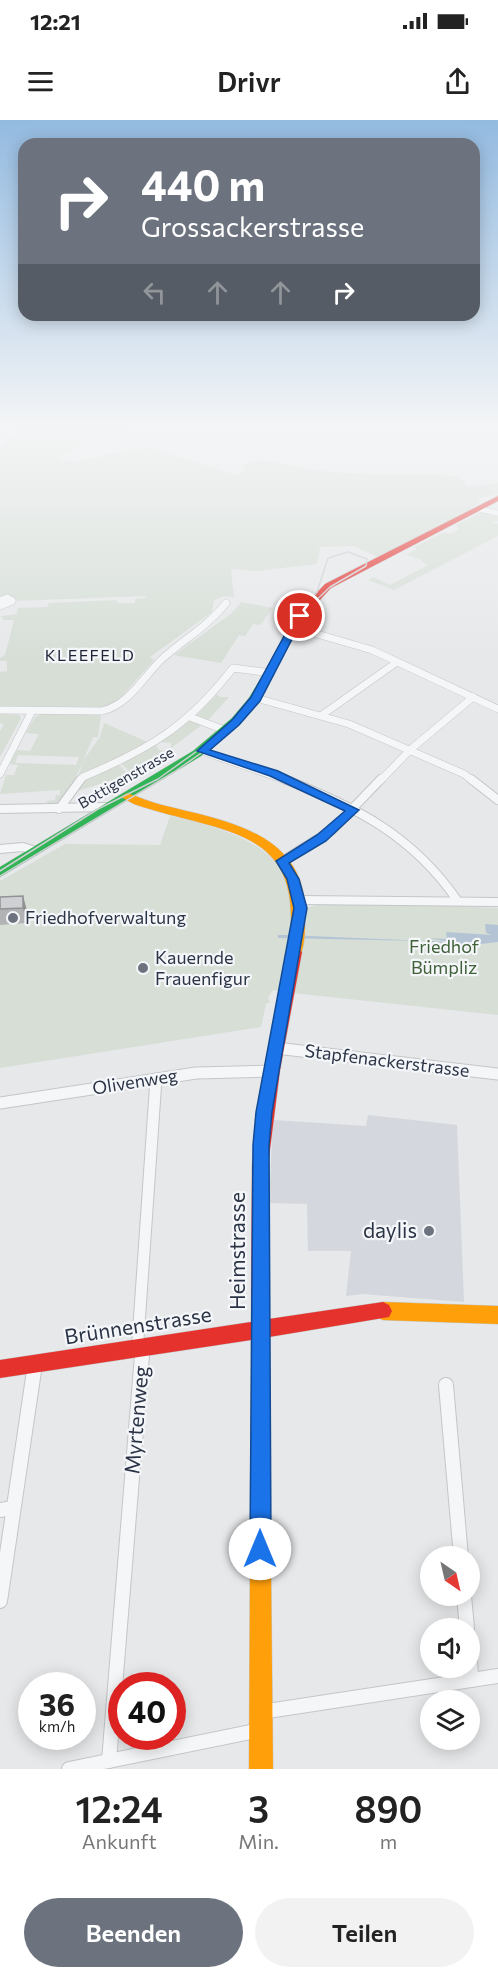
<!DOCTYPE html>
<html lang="de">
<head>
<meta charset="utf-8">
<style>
  :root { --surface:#fff; --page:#f2f2f2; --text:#222; --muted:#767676; --accent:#6c737f }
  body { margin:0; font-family:Commissioner,sans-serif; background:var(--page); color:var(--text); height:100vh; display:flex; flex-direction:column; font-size:22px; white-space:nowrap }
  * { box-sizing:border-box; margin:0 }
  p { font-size:20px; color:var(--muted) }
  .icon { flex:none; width:33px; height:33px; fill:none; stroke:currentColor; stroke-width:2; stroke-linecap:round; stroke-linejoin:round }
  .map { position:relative; height:1649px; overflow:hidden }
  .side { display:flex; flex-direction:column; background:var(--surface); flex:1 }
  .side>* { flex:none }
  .guide { position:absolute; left:18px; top:18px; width:462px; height:183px; border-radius:18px; box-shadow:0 3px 15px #0003; background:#6c737f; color:#fff; overflow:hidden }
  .needle { width:39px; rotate:146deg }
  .tools { position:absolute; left:420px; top:1426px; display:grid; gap:12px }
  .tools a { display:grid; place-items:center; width:60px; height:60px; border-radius:50%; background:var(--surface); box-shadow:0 3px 15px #0003; font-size:30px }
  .speed { position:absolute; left:18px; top:1552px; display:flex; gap:12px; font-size:30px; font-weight:700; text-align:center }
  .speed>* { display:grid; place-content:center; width:78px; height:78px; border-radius:50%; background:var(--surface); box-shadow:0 3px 15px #0003; line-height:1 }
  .speed small { font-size:15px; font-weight:400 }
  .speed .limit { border:9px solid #d22; background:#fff; color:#111 }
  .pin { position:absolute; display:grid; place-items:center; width:51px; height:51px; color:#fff; margin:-26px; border:3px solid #fff; border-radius:50%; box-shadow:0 2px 6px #0007 }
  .me { position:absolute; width:66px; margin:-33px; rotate:0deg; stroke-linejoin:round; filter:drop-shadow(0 0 4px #0008) }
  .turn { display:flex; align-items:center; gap:21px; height:126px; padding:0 24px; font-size:27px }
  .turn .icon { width:78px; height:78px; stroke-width:2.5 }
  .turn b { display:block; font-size:42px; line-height:51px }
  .lanes { display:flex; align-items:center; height:57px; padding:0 24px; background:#0003; justify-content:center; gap:30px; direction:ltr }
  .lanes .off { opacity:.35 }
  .eta { display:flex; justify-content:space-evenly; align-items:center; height:102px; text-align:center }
  .eta b { font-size:36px; font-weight:600; line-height:42px }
  .primary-button { display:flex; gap:12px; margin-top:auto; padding:12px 24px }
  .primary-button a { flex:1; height:69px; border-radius:36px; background:var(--accent); color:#fff; font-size:24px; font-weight:600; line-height:69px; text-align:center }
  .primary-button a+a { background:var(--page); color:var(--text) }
  .status { display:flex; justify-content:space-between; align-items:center; height:42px; padding:0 30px; background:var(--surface); direction:ltr }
  .status svg { height:16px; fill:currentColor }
  header { display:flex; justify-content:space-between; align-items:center; height:78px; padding:0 24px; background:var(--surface); font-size:27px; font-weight:600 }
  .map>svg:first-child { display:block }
</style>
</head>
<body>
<div class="status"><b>12:21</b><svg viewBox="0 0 49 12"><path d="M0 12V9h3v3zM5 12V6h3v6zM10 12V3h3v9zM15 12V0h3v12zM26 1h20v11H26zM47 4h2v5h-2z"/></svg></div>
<header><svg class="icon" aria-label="menu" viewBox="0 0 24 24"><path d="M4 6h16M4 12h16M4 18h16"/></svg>Drivr<svg class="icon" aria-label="share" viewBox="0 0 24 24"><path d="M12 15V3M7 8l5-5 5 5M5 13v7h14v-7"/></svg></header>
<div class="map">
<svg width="498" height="1649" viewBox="0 0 498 1649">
  <rect width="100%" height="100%" fill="#e6e8ea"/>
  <!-- built -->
  <polygon fill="#d4d7dd" points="368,995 457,1005 464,1182 363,1174 346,1176 351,1131 308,1131 307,1084 269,1083 273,1000 366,1006"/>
  <!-- green -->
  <g fill="#d6ded6" fill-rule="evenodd">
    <path d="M 23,308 L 130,308 L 127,319 L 80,327 L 57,339 L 73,342 L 146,327 L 237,355 L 245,350 L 243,346 C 258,335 280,344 297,347 C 350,357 405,353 459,356 L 468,367 L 498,363 L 498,373 C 490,377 483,376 477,380 L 480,382 L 466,392 L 378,437 L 354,426 L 320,427 L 317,444 L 256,451 L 231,449 L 234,477 L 225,476 L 214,480 L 212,492 L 150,537 L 154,540 L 116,583 L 106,587 L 0,586 L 0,552 L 7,551 L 7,541 L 0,541 L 0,538 L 5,535 L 14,500 L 3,500 L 1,496 L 17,494 L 18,488 L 47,487 L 49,483 L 117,480 L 117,483 L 135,483 L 135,479 L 146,478 L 145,476 L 13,481 L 0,477 L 0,325 Z"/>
    <polygon points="483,391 498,394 498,401 490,402 498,404 498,416 394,470 368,460 373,457 390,465 428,445 421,441 422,440 401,433 407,434 417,429 414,427 444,412 449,414 459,409 456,405"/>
    <polygon points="241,482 273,488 260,505 253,504 245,516 239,515 221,543 174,535 232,493"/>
    <polygon points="217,574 220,577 229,577 206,602 196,596"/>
    <polygon points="0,594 19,595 21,598 0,637 0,611 4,604 0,603"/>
    <path d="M 41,594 L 101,595 L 98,617 L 93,617 C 86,634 71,674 57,684 L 49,684 L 46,681 L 55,680 L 56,675 L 60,675 L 60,670 L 0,674 L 6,655 L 14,655 L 18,645 L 10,644 L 17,630 L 30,631 L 39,614 L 26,613 L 35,597 ZM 18,635 L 78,637 L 79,637 L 76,645 L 15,643 Z"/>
    <polygon points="190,600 203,604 171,628 171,623 161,622"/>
    <polygon points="104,603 150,623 78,658 83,641 100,617"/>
    <polygon points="156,625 159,630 165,631 130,652 121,643"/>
    <polygon points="118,644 127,653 125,656 74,672 80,662"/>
    <path d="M 170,696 C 219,707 298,726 293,793 C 291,819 283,845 279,871 L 273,870 L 268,878 L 270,882 L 266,884 L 261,907 L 0,948 L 0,761 L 65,724 L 160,725 Z"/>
    <polygon points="320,784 408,784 498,788 498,895 293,873 305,817 307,788"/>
  </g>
  <!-- water -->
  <polygon fill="#b4c4d5" points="485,804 498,805 498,822 463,826 425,821 278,818 278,815 286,815 452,822 426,818 447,819 446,812 492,815 486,813"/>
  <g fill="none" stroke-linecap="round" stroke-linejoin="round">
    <defs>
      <g id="street-far4">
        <polyline points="0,309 5,310"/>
        <polyline points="0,323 20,308"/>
        <polyline points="479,389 498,393"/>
      </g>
      <g id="street-far3">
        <polyline points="0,481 7,478 12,481 0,486"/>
        <polyline points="293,507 372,530 498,589"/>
        <polyline points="256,578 349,604 464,654 473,661"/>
        <path d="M 0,590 L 102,591 C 130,584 142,558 162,539 C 183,520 208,506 226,483"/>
        <polyline points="322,595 397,542"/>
        <polyline points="190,597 227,611"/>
        <polyline points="202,631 288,661"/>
        <polyline points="0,654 32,591"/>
        <path d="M 80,661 L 83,657 C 150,629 188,606 233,548 L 271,553"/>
        <polyline points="380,661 410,630 473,577"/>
      </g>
      <g id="street-far2">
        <path d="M 284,659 C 356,687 412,715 457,780"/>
        <polyline points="471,659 498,680"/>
        <polyline points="0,689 107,687"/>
        <polyline points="59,689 81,659"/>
        <polyline points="0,729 23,727 35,731"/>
        <polyline points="282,741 332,710 381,659"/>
        <polyline points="300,780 498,782"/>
      </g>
      <g id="street-far1">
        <polyline points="276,928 498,954"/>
        <polyline points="0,983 196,953 271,951"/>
        <polyline points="142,1236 138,1219 156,959"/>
      </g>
      <g id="street">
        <polyline points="446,1265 461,1437"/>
        <polyline points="0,1390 13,1388"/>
        <polyline points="464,1476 467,1509"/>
        <polyline points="0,1481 35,1244"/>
        <polyline points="470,1538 471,1560"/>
        <polyline points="261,1592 498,1556"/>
        <polyline points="109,1641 142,1235"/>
        <polyline points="69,1649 260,1610"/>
      </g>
      <polygon id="fast" points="268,552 273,555 256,582 239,603 201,636 0,757 0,747 193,631 232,598 249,578 264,553"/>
      <g id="slow">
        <path d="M 127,673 C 139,677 150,682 162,685 C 221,700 304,711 305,790 C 305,804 306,823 300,836 L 295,837 L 288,832 C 308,704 224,715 134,684 L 121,677 Z"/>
        <polygon points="383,1182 498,1186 498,1204 383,1200 377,1197 374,1191 377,1185"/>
        <polygon points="260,1248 267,1250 269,1257 273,1649 249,1649 251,1257 253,1250"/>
      </g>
      <g id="jam">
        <polygon points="498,376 498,381 331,468 304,497 272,557 264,557 263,555 295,496 325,464"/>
        <polygon points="295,827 302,832 280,950 268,1045 269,1199 383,1182 389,1185 392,1191 389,1197 269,1217 269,1257 267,1264 260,1266 253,1264 251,1257 251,1220 0,1258 0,1240 251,1202 252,1045 264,950 288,832"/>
      </g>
    </defs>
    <!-- street-far4 casing -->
    <use href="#street-far4" stroke="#c4c6c8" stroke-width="6"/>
    <!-- street-far3 casing -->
    <use href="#street-far3" stroke="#c4c6c8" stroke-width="8"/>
    <!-- street-far2 casing -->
    <use href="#street-far2" stroke="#c4c6c8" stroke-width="10"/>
    <!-- street-far1 casing -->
    <use href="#street-far1" stroke="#c4c6c8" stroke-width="13"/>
    <!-- street casing -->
    <use href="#street" stroke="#c4c6c8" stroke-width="16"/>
    <!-- fast casing -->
    <use href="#fast" stroke="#c4c6c8" stroke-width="1"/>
    <!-- slow casing -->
    <use href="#slow" stroke="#c4c6c8" stroke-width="1"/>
    <!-- jam casing -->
    <use href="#jam" stroke="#c4c6c8" stroke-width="1"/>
    <!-- street-far4 -->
    <use href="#street-far4" stroke="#f5f6f7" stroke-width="5"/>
    <!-- street-far3 -->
    <use href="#street-far3" stroke="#f5f6f7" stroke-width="7"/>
    <!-- street-far2 -->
    <use href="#street-far2" stroke="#f5f6f7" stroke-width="8"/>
    <!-- street-far1 -->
    <use href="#street-far1" stroke="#f5f6f7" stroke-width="11"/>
    <!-- street -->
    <use href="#street" stroke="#f5f6f7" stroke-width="14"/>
    <!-- fast -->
    <use href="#fast" fill="#30b455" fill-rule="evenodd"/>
    <!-- slow -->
    <use href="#slow" fill="#ff9f0a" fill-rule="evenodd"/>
    <!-- jam -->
    <use href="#jam" fill="#e5322d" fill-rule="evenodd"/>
    <!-- tram -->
    <polyline stroke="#cecfd2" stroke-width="1.5" points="0,751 98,689 158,659 225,611 263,564 298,496 317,472 328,438 348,432 367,439 366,446 330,467 305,491 257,579 220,620 174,652 0,756"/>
  </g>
  <!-- wall -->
  <polygon fill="#b1b3b5" points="23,776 27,791 26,803 0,805 0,777"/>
  <!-- shaded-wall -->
  <polygon fill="#909294" points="23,776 27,791 26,803 23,788"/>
  <!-- building -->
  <polygon fill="#ced0d3" stroke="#909294" stroke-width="1.5" points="23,776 23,788 0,789 0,777"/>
  <!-- sky -->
  <linearGradient id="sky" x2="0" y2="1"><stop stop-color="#93bae0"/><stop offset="0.57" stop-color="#f4f5f6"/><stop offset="1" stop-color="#f4f5f6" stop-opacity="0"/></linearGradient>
  <rect width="498" height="539" fill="url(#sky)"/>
  <!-- route -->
  <polygon fill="#1a73e8" stroke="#114b97" stroke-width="1.5" points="296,494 304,496 260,581 239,605 210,630 278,651 359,690 326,721 289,743 299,759 307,788 272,992 269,1025 271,1429 268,1436 260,1440 253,1436 250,1429 253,1025 256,992 294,788 287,759 276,741 317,715 345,691 270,656 197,631 232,600 251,577"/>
  <!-- markers -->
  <g fill="#6c737f" stroke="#f4f6f9" stroke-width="2">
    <circle cx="13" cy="798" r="6"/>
    <circle cx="143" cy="848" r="6"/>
    <circle cx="429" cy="1111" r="6"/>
  </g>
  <g text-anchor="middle" stroke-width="4.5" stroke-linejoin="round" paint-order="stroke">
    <!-- far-street labels -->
    <g font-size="15" fill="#2b3445" stroke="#f4f6f9">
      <text transform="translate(126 658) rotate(-30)" y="5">Bottigenstrasse</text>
    </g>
    <!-- far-neighbourhood labels -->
    <g font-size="16" letter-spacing="1.5" fill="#1d2536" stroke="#f4f6f9">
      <text x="90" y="541">KLEEFELD</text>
    </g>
    <!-- poi labels -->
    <g font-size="18" fill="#2b3445" stroke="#f4f6f9" text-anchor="start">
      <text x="25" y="804">Friedhofverwaltung</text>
      <text x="155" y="844">Kauernde<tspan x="155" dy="21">Frauenfigur</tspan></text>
    </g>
    <!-- park labels -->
    <g font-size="18" fill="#3f6138" stroke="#f4f6f9">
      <text x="444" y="833">Friedhof<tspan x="444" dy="21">Bümpliz</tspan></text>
    </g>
    <!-- street labels -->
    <g font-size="18" fill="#2b3445" stroke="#f4f6f9">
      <text transform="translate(387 941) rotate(7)" y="6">Stapfenackerstrasse</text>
      <text transform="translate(135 962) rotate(-9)" y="6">Olivenweg</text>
    </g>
    <!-- near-poi labels -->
    <g font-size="21" fill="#2b3445" stroke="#f4f6f9" text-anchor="end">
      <text x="417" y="1118">daylis</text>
    </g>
    <!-- near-street labels -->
    <g font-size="21" fill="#2b3445" stroke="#f4f6f9">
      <text transform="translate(238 1131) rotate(-90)" y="7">Heimstrasse</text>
      <text transform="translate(138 1206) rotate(-9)" y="7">Brünnenstrasse</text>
      <text transform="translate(137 1300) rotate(-85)" y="7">Myrtenweg</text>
    </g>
  </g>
</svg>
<div class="tools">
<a><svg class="needle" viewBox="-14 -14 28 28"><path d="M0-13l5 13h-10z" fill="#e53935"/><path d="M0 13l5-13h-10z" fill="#767676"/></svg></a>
<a><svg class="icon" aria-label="sound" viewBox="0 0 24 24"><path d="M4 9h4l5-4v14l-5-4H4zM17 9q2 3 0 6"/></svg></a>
<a><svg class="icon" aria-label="layers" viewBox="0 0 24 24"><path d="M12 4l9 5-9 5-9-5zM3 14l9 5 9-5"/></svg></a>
</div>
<div class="speed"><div>36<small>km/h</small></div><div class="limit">40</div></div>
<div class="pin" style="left:300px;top:496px;background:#d93025"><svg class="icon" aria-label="arrive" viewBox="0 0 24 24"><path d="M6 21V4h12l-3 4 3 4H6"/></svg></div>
<svg class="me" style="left:260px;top:1429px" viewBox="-20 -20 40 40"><circle r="19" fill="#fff"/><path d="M0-13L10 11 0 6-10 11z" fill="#1a73e8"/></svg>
<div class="guide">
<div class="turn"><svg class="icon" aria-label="right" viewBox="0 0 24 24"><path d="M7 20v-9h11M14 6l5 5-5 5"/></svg><div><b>440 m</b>Grossackerstrasse</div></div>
<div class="lanes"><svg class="icon off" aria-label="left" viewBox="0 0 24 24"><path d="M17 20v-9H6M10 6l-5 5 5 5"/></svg><svg class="icon off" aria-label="ahead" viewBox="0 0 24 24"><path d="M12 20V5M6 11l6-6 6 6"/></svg><svg class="icon off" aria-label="ahead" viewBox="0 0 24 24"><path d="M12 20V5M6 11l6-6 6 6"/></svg><svg class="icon" aria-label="right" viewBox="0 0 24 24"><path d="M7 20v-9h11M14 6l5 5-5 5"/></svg></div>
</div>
</div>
<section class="side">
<div class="eta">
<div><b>12:24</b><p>Ankunft</p></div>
<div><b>3</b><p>Min.</p></div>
<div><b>890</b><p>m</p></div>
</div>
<div class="primary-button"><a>Beenden</a><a>Teilen</a></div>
</section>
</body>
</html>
